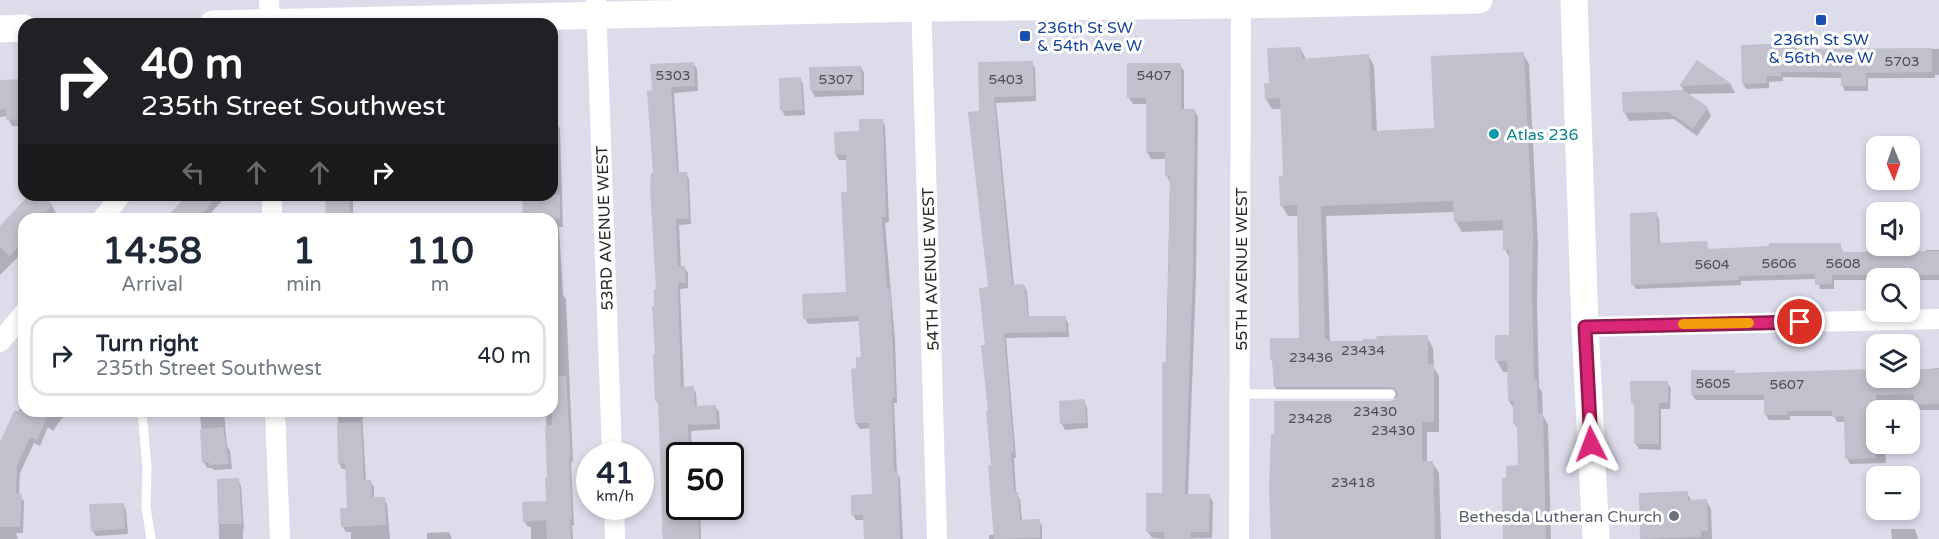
<!DOCTYPE html>
<html lang="en">
<head>
<meta charset="utf-8">
<style>
  :root { --surface:#fff; --page:#f6f6f7; --text:#1f2937; --muted:#747a83; --line:#e0e1e3 }
  body { margin:0; font-family:"Varela Round",sans-serif; background:var(--page); color:var(--text); height:100vh; display:flex; flex-direction:column; font-size:22px; white-space:nowrap }
  * { box-sizing:border-box; margin:0 }
  p { font-size:20px; color:var(--muted) }
  .icon { flex:none; width:33px; height:33px; fill:none; stroke:currentColor; stroke-width:2; stroke-linecap:round; stroke-linejoin:round }
  .map { position:relative; flex:1; overflow:hidden }
  .panel { position:absolute; left:18px; top:213px; width:540px; height:204px; display:flex; flex-direction:column; background:var(--surface); border-radius:18px; box-shadow:0 3px 9px #0003 }
  .panel>* { flex:none }
  .top-card { position:absolute; left:18px; top:18px; width:540px; height:183px; border-radius:18px; box-shadow:0 3px 9px #0003; background:#202124; color:#fff; overflow:hidden }
  .needle { width:39px; rotate:178deg }
  .buttons { position:absolute; left:1866px; top:136px; display:grid; gap:12px }
  .buttons a { display:grid; place-items:center; width:54px; height:54px; border-radius:12px; background:var(--surface); box-shadow:0 3px 9px #0003; font-size:30px }
  .speed { position:absolute; left:576px; top:442px; display:flex; gap:12px; font-size:30px; font-weight:700; text-align:center }
  .speed>* { display:grid; place-content:center; width:78px; height:78px; border-radius:50%; background:var(--surface); box-shadow:0 3px 9px #0003; line-height:1 }
  .speed small { font-size:15px; font-weight:400 }
  .speed .limit { border:3px solid #111; border-radius:9px; background:#fff; color:#111 }
  .pin { position:absolute; display:grid; place-items:center; width:51px; height:51px; color:#fff; margin:-26px; border:3px solid #fff; border-radius:50%; box-shadow:0 2px 6px #0007 }
  .me { position:absolute; width:66px; margin:-33px; rotate:357deg; stroke-linejoin:round; filter:drop-shadow(0 0 4px #0008) }
  .turn { display:flex; align-items:center; gap:21px; height:126px; padding:0 24px; font-size:27px }
  .turn .icon { width:78px; height:78px; stroke-width:2.5 }
  .turn b { display:block; font-size:42px; line-height:51px }
  .lanes { display:flex; align-items:center; height:57px; padding:0 24px; background:#0003; justify-content:center; gap:30px; direction:ltr }
  .lanes .off { opacity:.35 }
  .eta { display:flex; justify-content:space-evenly; align-items:center; height:102px; text-align:center }
  .eta b { font-size:36px; font-weight:800; line-height:42px }
  ul { padding:0; list-style:none }
  li { display:flex; align-items:center; gap:18px; height:81px; margin:0 12px 9px; padding:0 12px; border:3px solid var(--line); border-radius:18px }
  li div { flex:1 }
  li b { display:block; font-size:22px }
  li em { font-style:normal }
  .map>svg:first-child { display:block }
</style>
</head>
<body>
<div class="map">
<svg width="1939" height="539" viewBox="0 0 1939 539">
  <rect width="100%" height="100%" fill="#dcdcea"/>
  <!-- shadow -->
  <g fill="#0003">
    <polygon points="1795,45 1798,50 1939,49 1939,75 1935,75 1935,78 1868,78 1868,91 1845,91 1842,85 1842,78 1783,77 1783,81 1769,82 1769,88 1746,89 1743,84"/>
    <polygon points="1300,48 1306,59 1368,55 1374,66 1377,132 1436,129 1523,54 1529,64 1538,245 1537,303 1539,387 1542,392 1543,416 1548,425 1551,539 1505,539 1519,467 1518,430 1515,424 1514,409 1509,401 1508,372 1503,372 1497,361 1496,336 1511,336 1510,259 1505,249 1505,230 1462,232 1456,222 1455,212 1326,216 1330,343 1364,342 1427,337 1433,348 1434,368 1439,376 1439,432 1427,432 1427,462 1432,462 1439,473 1441,539 1272,539 1391,402 1400,398 1282,398 1275,387 1274,364 1271,359 1300,340 1299,216 1288,216 1282,206 1284,178 1282,109 1272,109 1266,99 1270,84"/>
    <polygon points="1032,62 1035,68 1036,101 996,103 1014,286 1024,285 1027,291 1029,318 1065,317 1068,323 1069,337 1006,338 1016,458 1014,458 1016,493 1020,499 1022,521 1039,521 1042,526 1042,539 989,539 989,535 995,535 987,346 989,289 979,64"/>
    <polygon points="693,63 697,69 698,91 674,93 679,174 686,173 689,179 691,224 679,225 681,267 684,267 688,273 688,288 680,289 684,388 693,387 696,393 697,407 715,406 719,412 720,429 691,431 692,455 680,456 680,507 697,507 700,513 701,539 663,539 662,526 664,526 659,406 656,400 657,290 653,92"/>
    <polygon points="1697,63 1731,85 1735,93 1687,94 1707,108 1711,116 1697,136 1674,119 1629,121 1625,113 1684,91 1681,86"/>
    <polygon points="1180,65 1184,71 1184,110 1194,110 1198,117 1196,278 1188,495 1209,495 1213,502 1212,538 1166,539 1152,538 1148,532 1163,494 1170,182 1167,176 1167,159 1151,159 1147,152 1147,104 1133,104 1129,98"/>
    <polygon points="861,67 864,73 864,95 815,97 812,91 811,69"/>
    <polygon points="800,78 803,84 805,115 785,116 782,110"/>
    <polygon points="24,81 24,126 12,126 7,116 0,117 0,82"/>
    <polygon points="882,120 885,126 889,222 885,223 895,340 897,403 894,403 897,473 900,478 903,539 865,539 865,520 856,520 853,515 874,495 871,428 860,429 856,423 858,370 863,358 860,321 808,324 805,318 848,293 847,160 839,160 836,155 861,132"/>
    <polygon points="552,123 557,123 560,129 563,227 559,227 563,295 566,299 573,462 571,462 574,525 572,525 573,539 531,539 531,527 528,527 524,521 548,502 549,478 546,411 552,411 552,219 524,219 523,195 552,195"/>
    <polygon points="31,195 41,195 52,206 56,213 50,219 24,219 24,251 0,275 0,228"/>
    <polygon points="189,195 220,195 223,200 205,219 167,219"/>
    <polygon points="327,195 353,195 353,219 328,219"/>
    <polygon points="1656,214 1659,219 1660,245 1706,243 1709,250 1840,244 1843,253 1926,252 1926,250 1939,250 1939,280 1834,280 1834,289 1820,289 1817,279 1741,281 1741,285 1636,289 1633,284"/>
    <polygon points="1939,368 1939,410 1919,410 1916,400 1884,401 1884,411 1876,411 1876,444 1885,444 1886,463 1850,464 1847,458 1846,422 1837,422 1834,416 1790,416 1790,420 1769,420 1766,415 1765,400 1696,400 1692,395 1734,371 1736,374 1876,372 1876,378 1910,378 1910,371"/>
    <polygon points="1667,383 1671,388 1670,409 1661,409 1661,450 1639,449 1635,443 1636,408 1632,402"/>
    <polygon points="1084,401 1087,407 1088,428 1065,430 1062,424"/>
    <polygon points="24,404 24,411 67,411 53,431 48,427 40,446 34,443 20,473 19,495 24,501 23,533 16,533 18,539 0,539 0,442 12,420"/>
    <polygon points="196,411 226,411 224,413 227,446 230,451 232,469 214,470 212,468 207,468 204,462 200,414"/>
    <polygon points="338,411 364,411 362,412 366,481 370,481 374,487 374,499 384,499 387,504 390,539 351,539 351,532 346,532 343,527 349,509 346,469 342,469 339,463"/>
    <polygon points="218,480 238,480 241,486 244,529 243,529 243,539 219,539"/>
    <polygon points="1687,493 1692,501 1706,500 1711,509 1712,539 1642,539 1640,494"/>
    <polygon points="123,504 126,510 128,534 96,536 92,530"/>
    <polygon points="1891,529 1915,529 1918,539 1892,539"/>
    <polygon points="449,532 452,539 427,539 427,533"/>
  </g>
  <!-- building -->
  <g fill="#c1c1cd">
    <polygon points="1796,43 1796,49 1932,48 1932,72 1866,73 1866,86 1841,86 1841,72 1781,72 1781,76 1767,76 1767,83 1742,84 1741,45"/>
    <polygon points="1301,47 1302,59 1369,54 1372,131 1434,128 1431,56 1524,52 1533,234 1532,291 1534,380 1537,380 1538,413 1543,413 1546,539 1503,539 1502,478 1506,478 1506,466 1518,465 1517,424 1513,424 1513,401 1508,401 1507,361 1495,361 1495,335 1509,335 1509,250 1503,250 1503,220 1454,222 1453,201 1321,206 1325,339 1328,339 1328,341 1363,341 1363,339 1377,339 1376,336 1428,335 1428,364 1434,364 1434,422 1422,422 1422,461 1433,461 1435,539 1271,539 1269,488 1271,434 1274,434 1274,401 1391,401 1395,399 1398,395 1396,390 1391,387 1274,387 1272,360 1270,359 1270,338 1299,338 1297,205 1280,206 1279,176 1283,176 1280,98 1265,99 1264,83 1269,83 1267,48"/>
    <polygon points="1697,60 1732,84 1679,86"/>
    <polygon points="1033,61 1034,96 994,97 1012,285 1024,284 1028,316 1066,316 1066,332 1004,333 1014,452 1011,452 1014,492 1018,492 1020,520 1040,519 1040,538 994,539 988,465 991,465 986,411 988,411 981,345 985,345 979,288 988,287 968,112 979,111 978,62"/>
    <polygon points="694,62 695,86 671,87 677,172 687,172 689,219 676,219 678,266 685,266 686,283 678,283 681,387 694,386 695,406 716,405 717,424 688,425 689,449 680,450 680,507 698,507 699,539 663,539 658,401 655,401 653,354 655,354 652,306 654,306 654,289 656,289 650,188 651,173 653,173 647,91 652,90 650,64"/>
    <polygon points="1127,63 1181,63 1181,109 1195,109 1193,270 1185,494 1210,494 1209,532 1191,532 1191,539 1164,539 1164,532 1146,532 1146,493 1162,493 1162,362 1166,362 1167,345 1170,176 1165,176 1165,152 1146,152 1146,98 1127,98"/>
    <polygon points="861,66 862,90 810,91 809,67"/>
    <polygon points="801,77 803,110 780,111 779,78"/>
    <polygon points="23,79 24,119 6,120 6,109 0,110 0,80"/>
    <polygon points="1683,90 1708,107 1693,129 1668,112 1623,113 1622,92"/>
    <polygon points="859,119 883,119 886,217 882,217 887,289 890,289 892,333 895,397 892,398 894,471 898,471 900,539 864,539 863,515 851,515 851,495 872,494 869,423 855,423 853,400 851,369 856,368 856,357 861,357 858,316 803,319 802,294 846,292 841,192 847,192 846,155 835,155 834,132 859,131"/>
    <polygon points="29,195 43,195 53,205 39,219 24,219 24,240 10,256 0,247 0,226"/>
    <polygon points="187,195 219,195 197,219 165,219"/>
    <polygon points="325,195 349,195 350,219 326,219"/>
    <polygon points="522,195 560,195 560,219 523,219"/>
    <polygon points="1657,212 1658,243 1707,241 1708,249 1769,246 1769,243 1841,243 1841,252 1939,251 1939,275 1832,275 1832,284 1815,285 1815,274 1739,276 1739,280 1631,285 1630,213"/>
    <polygon points="1875,369 1876,378 1910,378 1910,370 1939,369 1939,404 1914,405 1914,394 1876,395 1876,458 1845,459 1844,416 1832,417 1832,411 1787,411 1787,415 1764,415 1764,395 1691,395 1691,370 1735,370 1735,373"/>
    <polygon points="552,376 566,376 571,457 569,457 572,519 570,519 571,539 547,539 546,520 523,522 522,502 546,501 545,477 547,477 545,426 552,425"/>
    <polygon points="1630,381 1668,381 1668,403 1659,403 1659,444 1634,444 1634,403 1631,403"/>
    <polygon points="1085,399 1086,423 1060,424 1059,401"/>
    <polygon points="14,411 50,411 37,440 30,437 17,465 16,493 22,494 20,527 0,527 0,442"/>
    <polygon points="361,422 364,480 371,480 372,497 385,497 386,525 341,527 340,508 347,508 345,463 338,464 337,423"/>
    <polygon points="223,427 229,464 209,465 209,462 202,463 200,429"/>
    <polygon points="239,478 242,524 218,524 217,479"/>
    <polygon points="1688,491 1688,500 1707,499 1708,531 1701,531 1701,537 1640,539 1639,493"/>
    <polygon points="124,503 125,529 91,531 89,504"/>
  </g>
  <g fill="none" stroke-linecap="round" stroke-linejoin="round">
    <!-- lane -->
    <g stroke="#fff" stroke-width="9">
      <polyline points="1241,394 1391,394"/>
      <polyline points="142,411 147,468 146,507 151,539"/>
    </g>
    <!-- street -->
    <g stroke="#fff" stroke-width="20">
      <polyline points="269,0 270,24"/>
      <polyline points="596,0 612,456"/>
      <polyline points="921,0 937,539"/>
      <polyline points="272,195 272,219"/>
      <polyline points="102,219 121,195"/>
      <polyline points="1585,327 1939,319"/>
      <polyline points="0,342 24,313"/>
      <polyline points="275,411 280,539"/>
      <polyline points="614,507 615,539"/>
      <polyline points="1239,539 1241,0"/>
    </g>
    <!-- secondary -->
    <g stroke="#fff" stroke-width="27">
      <polyline points="1574,0 1585,327 1596,539"/>
      <polyline points="213,24 922,8 1241,5 1479,0"/>
      <polyline points="0,29 24,28"/>
    </g>
  </g>
  <g fill="none" stroke-linecap="round" stroke-linejoin="round">
    <defs>
      <polyline id="route" points="1591,444 1585,327 1800,322"/>
    </defs>
    <!-- route casing -->
    <use href="#route" stroke="#8e194d" stroke-width="15"/>
    <!-- route -->
    <use href="#route" stroke="#db2777" stroke-width="10"/>
    <!-- slow -->
    <polyline stroke="#f59e0b" stroke-width="10" points="1683,324 1749,323"/>
  </g>
  <!-- markers -->
  <g fill="#1a4fb4" stroke="#fff" stroke-width="2">
    <rect x="1815" y="14" width="12" height="12" rx="3"/>
    <rect x="1019" y="30" width="12" height="12" rx="3"/>
  </g>
  <circle fill="#0f9aa8" stroke="#fff" stroke-width="2" cx="1494" cy="134" r="6"/>
  <circle fill="#6b7280" stroke="#fff" stroke-width="2" cx="1674" cy="516" r="6"/>
  <g text-anchor="middle" stroke-width="6" stroke-linejoin="round" paint-order="stroke">
    <!-- number labels -->
    <g font-size="14" fill="#4f4f52">
      <text x="1902" y="66">5703</text>
      <text x="673" y="80">5303</text>
      <text x="1154" y="80">5407</text>
      <text x="836" y="84">5307</text>
      <text x="1006" y="84">5403</text>
      <text x="1779" y="268">5606</text>
      <text x="1843" y="268">5608</text>
      <text x="1712" y="269">5604</text>
      <text x="1363" y="355">23434</text>
      <text x="1311" y="362">23436</text>
      <text x="1713" y="388">5605</text>
      <text x="1787" y="389">5607</text>
      <text x="1375" y="416">23430</text>
      <text x="1310" y="423">23428</text>
      <text x="1393" y="435">23430</text>
      <text x="1353" y="487">23418</text>
    </g>
    <!-- transit labels -->
    <g font-size="16" fill="#164399" stroke="#fff" text-anchor="start">
      <text x="1037" y="33">236th St SW<tspan x="1037" dy="18">&amp; 54th Ave W</tspan></text>
      <text x="1821" y="45" text-anchor="middle">236th St SW<tspan x="1821" dy="18">&amp; 56th Ave W</tspan></text>
    </g>
    <!-- culture labels -->
    <g font-size="16" fill="#0d838f" stroke="#fff" text-anchor="start">
      <text x="1506" y="140">Atlas 236</text>
    </g>
    <!-- street labels -->
    <g font-size="16" fill="#292929" stroke="#fff">
      <text transform="translate(604 228) rotate(-92)" y="6">53RD AVENUE WEST</text>
      <text transform="translate(930 269) rotate(-92)" y="6">54TH AVENUE WEST</text>
      <text transform="translate(1241 269) rotate(-90)" y="6">55TH AVENUE WEST</text>
    </g>
    <!-- worship labels -->
    <g font-size="16" fill="#5b616d" stroke="#fff" text-anchor="end">
      <text x="1662" y="522">Bethesda Lutheran Church</text>
    </g>
  </g>
</svg>
<div class="buttons">
<a><svg class="needle" viewBox="-14 -14 28 28"><path d="M0-13l5 13h-10z" fill="#e53935"/><path d="M0 13l5-13h-10z" fill="#747a83"/></svg></a>
<a><svg class="icon" aria-label="sound" viewBox="0 0 24 24"><path d="M4 9h4l5-4v14l-5-4H4zM17 9q2 3 0 6"/></svg></a>
<a><svg class="icon" aria-label="search" viewBox="0 0 24 24"><circle cx="10" cy="10" r="6"/><path d="M15 15l6 6"/></svg></a>
<a><svg class="icon" aria-label="layers" viewBox="0 0 24 24"><path d="M12 4l9 5-9 5-9-5zM3 14l9 5 9-5"/></svg></a>
<a>+</a>
<a>−</a>
</div>
<div class="speed"><div>41<small>km/h</small></div><div class="limit">50</div></div>
<div class="pin" style="left:1800px;top:322px;background:#d93025"><svg class="icon" aria-label="arrive" viewBox="0 0 24 24"><path d="M6 21V4h12l-3 4 3 4H6"/></svg></div>
<svg class="me" style="left:1591px;top:444px" viewBox="-20 -20 40 40"><path d="M0-17L14 15 0 8-14 15z" fill="#db2777" stroke="#fff" stroke-width="4"/></svg>
<div class="top-card">
<div class="turn"><svg class="icon" aria-label="right" viewBox="0 0 24 24"><path d="M7 20v-9h11M14 6l5 5-5 5"/></svg><div><b>40 m</b>235th Street Southwest</div></div>
<div class="lanes"><svg class="icon off" aria-label="left" viewBox="0 0 24 24"><path d="M17 20v-9H6M10 6l-5 5 5 5"/></svg><svg class="icon off" aria-label="ahead" viewBox="0 0 24 24"><path d="M12 20V5M6 11l6-6 6 6"/></svg><svg class="icon off" aria-label="ahead" viewBox="0 0 24 24"><path d="M12 20V5M6 11l6-6 6 6"/></svg><svg class="icon" aria-label="right" viewBox="0 0 24 24"><path d="M7 20v-9h11M14 6l5 5-5 5"/></svg></div>
</div>
<section class="panel">
<div class="eta">
<div><b>14:58</b><p>Arrival</p></div>
<div><b>1</b><p>min</p></div>
<div><b>110</b><p>m</p></div>
</div>
<ul>
<li><svg class="icon" aria-label="right" viewBox="0 0 24 24"><path d="M7 20v-9h11M14 6l5 5-5 5"/></svg><div><b>Turn right</b><p>235th Street Southwest</p></div><em>40 m</em></li>
</ul>
</section>
</div>
</body>
</html>
